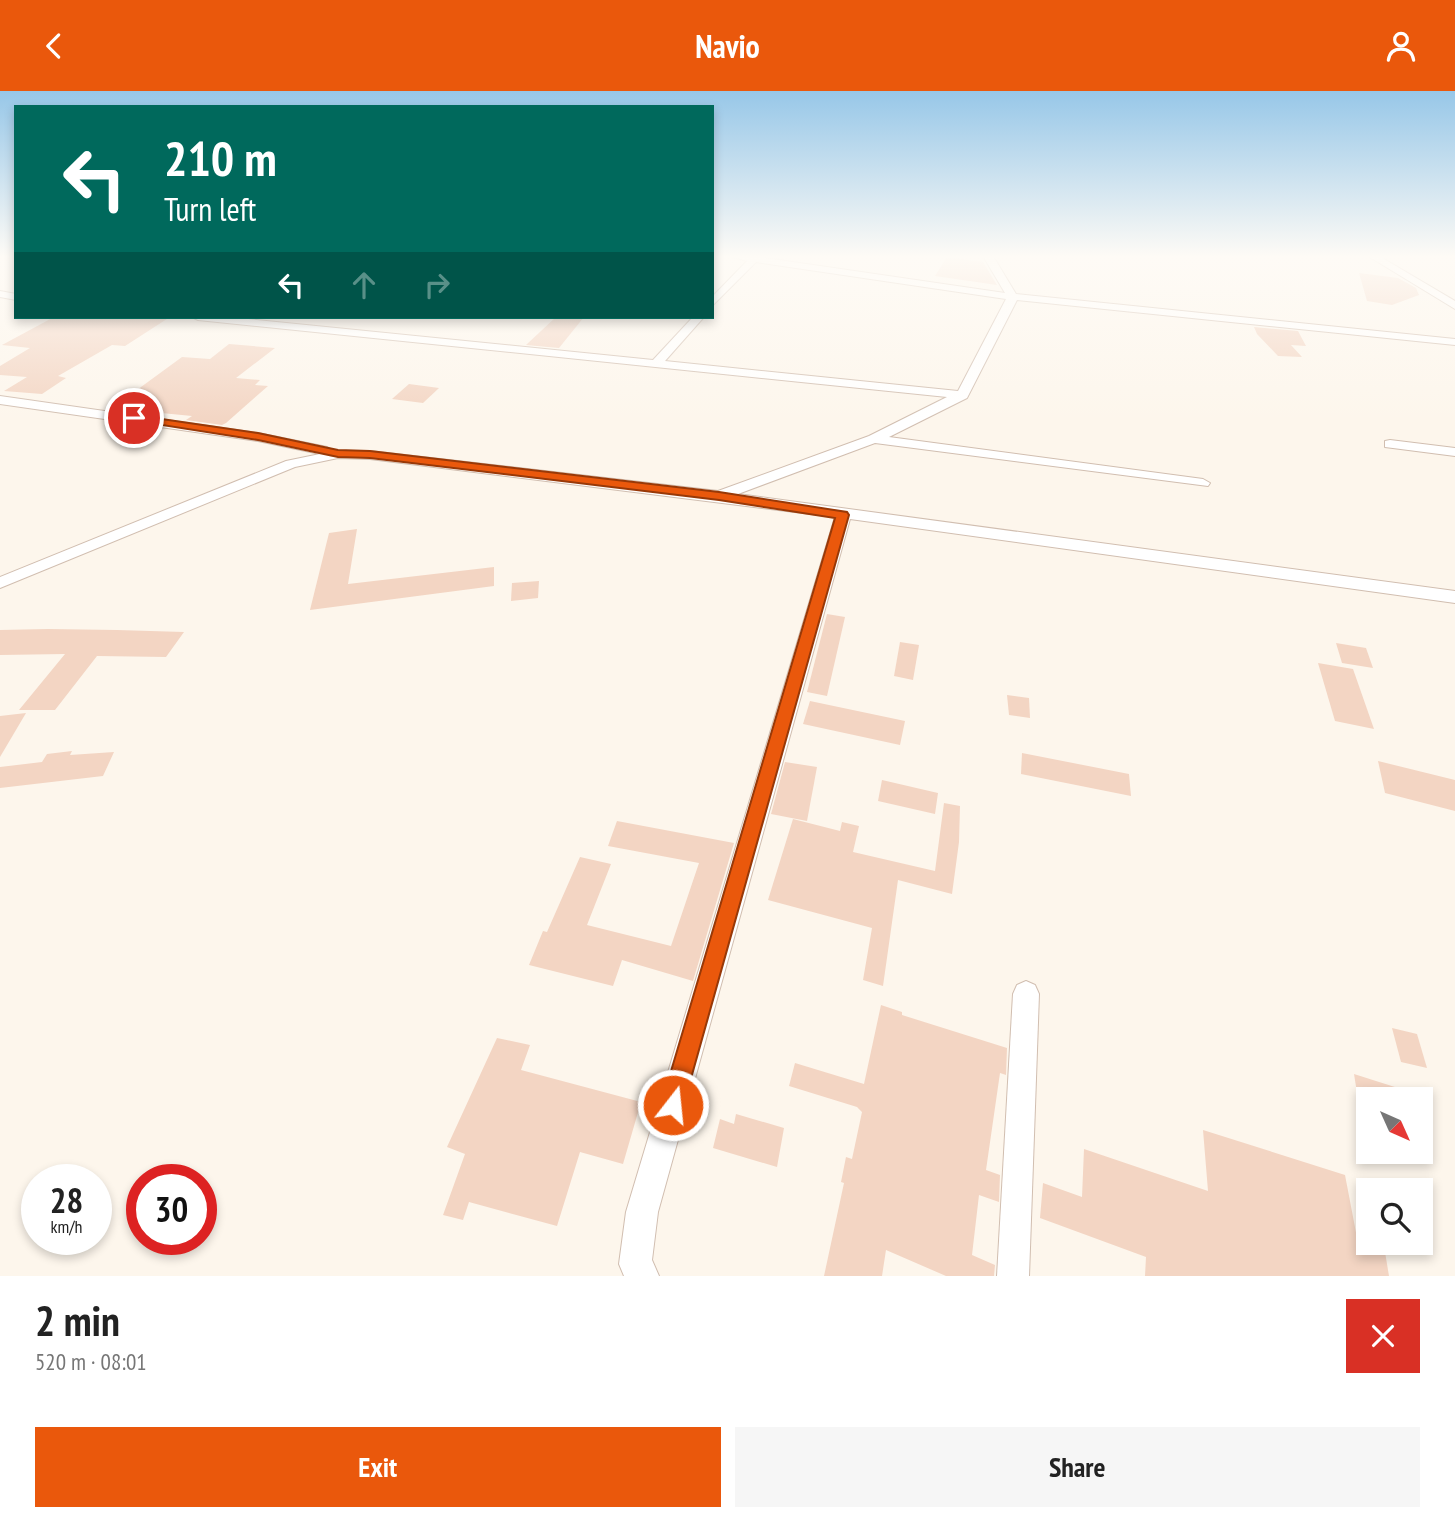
<!DOCTYPE html>
<html lang="en">
<head>
<meta charset="utf-8">
<style>
  :root { --surface:#fff; --page:#f6f6f6; --text:#222; --muted:#767676; --accent:#ea580c }
  body { margin:0; font-family:"PT Sans Narrow",sans-serif; background:var(--page); color:var(--text); height:100vh; display:flex; flex-direction:column; font-size:26px; white-space:nowrap }
  * { box-sizing:border-box; margin:0 }
  p { font-size:23px; color:var(--muted) }
  .icon { flex:none; width:38px; height:38px; fill:none; stroke:currentColor; stroke-width:2; stroke-linecap:round; stroke-linejoin:round }
  .map { position:relative; height:1185px; overflow:hidden }
  .drawer { display:flex; flex-direction:column; background:var(--surface); flex:1 }
  .drawer>* { flex:none }
  .hud { position:absolute; left:14px; top:14px; width:700px; height:214px; border-radius:0px; box-shadow:0 4px 10px #0003; background:#00695c; color:#fff; overflow:hidden }
  .needle { width:46px; rotate:135deg }
  .controls { position:absolute; left:1356px; top:996px; display:grid; gap:14px }
  .controls a { display:grid; place-items:center; width:77px; height:77px; border-radius:0px; background:var(--surface); box-shadow:0 4px 10px #0003; font-size:35px }
  .speed { position:absolute; left:21px; top:1073px; display:flex; gap:14px; font-size:35px; font-weight:700; text-align:center }
  .speed>* { display:grid; place-content:center; width:91px; height:91px; border-radius:50%; background:var(--surface); box-shadow:0 4px 10px #0003; line-height:1 }
  .speed small { font-size:18px; font-weight:400 }
  .speed .limit { border:10px solid #d22; background:#fff; color:#111 }
  .pin { position:absolute; display:grid; place-items:center; width:60px; height:60px; color:#fff; margin:-30px; border:4px solid #fff; border-radius:50%; box-shadow:0 2px 7px #0007 }
  .me { position:absolute; width:77px; margin:-38px; rotate:16deg; stroke-linejoin:round; filter:drop-shadow(0 0 5px #0008) }
  .turn { display:flex; align-items:center; gap:24px; height:147px; padding:0 35px; font-size:32px }
  .turn .icon { width:91px; height:91px; stroke-width:2.5 }
  .turn b { display:block; font-size:49px; line-height:60px }
  .lanes { display:flex; align-items:center; height:66px; padding:0 35px; background:#0003; justify-content:center; gap:35px; direction:ltr }
  .lanes .off { opacity:.35 }
  .round { display:grid; place-items:center; flex:none; width:74px; height:74px; border-radius:0px; background:var(--page) }
  .head { display:flex; align-items:center; justify-content:space-between; height:119px; padding:0 35px }
  h1 { font-size:42px; font-weight:800; line-height:52px }
  .cta { display:flex; gap:14px; margin-top:auto; padding:14px 35px }
  .cta a { flex:1; height:80px; border-radius:0px; background:var(--accent); color:#fff; font-size:28px; font-weight:800; line-height:80px; text-align:center }
  .cta a+a { background:var(--page); color:var(--text) }
  header { display:flex; justify-content:space-between; align-items:center; height:91px; padding:0 35px; background:var(--accent); color:#fff; font-size:32px; font-weight:800 }
  .map>svg:first-child { display:block }
</style>
</head>
<body>
<header><svg class="icon" aria-label="back" viewBox="0 0 24 24"><path d="M15 5l-7 7 7 7"/></svg>Navio<svg class="icon" aria-label="person" viewBox="0 0 24 24"><circle cx="12" cy="8" r="4"/><path d="M4 21q1-7 8-7t8 7"/></svg></header>
<div class="map">
<svg width="1455" height="1185" viewBox="0 0 1455 1185">
  <rect width="100%" height="100%" fill="#fdf6ec"/>
  <!-- building -->
  <g fill="#f3d5c3">
    <polygon points="947,166 983,171 997,194 935,185"/>
    <polygon points="1359,182 1398,187 1416,197 1419,204 1392,214 1367,210"/>
    <polygon points="54,226 170,226 125,255 112,254 58,285 66,287 42,303 4,300 27,286 0,284 0,275 30,257 2,254"/>
    <polygon points="556,226 584,226 559,257 526,254"/>
    <polygon points="1254,236 1298,240 1306,255 1291,254 1302,266 1278,265 1257,243"/>
    <polygon points="229,253 275,257 236,287 260,289 255,294 268,295 226,332 222,334 186,329 192,325 131,319 134,317 115,315 182,266 210,268"/>
    <polygon points="409,293 439,297 423,312 392,308"/>
    <polygon points="357,438 348,493 494,476 494,495 310,519 329,442"/>
    <polygon points="539,490 538,507 511,510 512,492"/>
    <polygon points="827,523 845,526 827,605 807,601"/>
    <polygon points="48,538 117,539 184,541 166,566 97,565 55,619 19,619 65,563 0,564 0,539"/>
    <polygon points="900,551 919,554 913,589 894,585"/>
    <polygon points="1336,552 1366,557 1373,577 1342,572"/>
    <polygon points="1318,572 1353,578 1374,638 1335,630"/>
    <polygon points="1007,604 1029,607 1030,627 1009,624"/>
    <polygon points="810,610 905,630 900,654 803,633"/>
    <polygon points="26,622 0,666 0,625"/>
    <polygon points="72,660 70,664 114,661 103,685 0,697 0,676 42,671 47,663"/>
    <polygon points="1022,662 1129,683 1131,705 1021,683"/>
    <polygon points="1378,670 1455,689 1455,720 1385,702"/>
    <polygon points="785,671 817,676 807,730 771,723"/>
    <polygon points="882,689 938,702 935,723 878,710"/>
    <polygon points="944,712 960,715 959,751 952,803 898,789 883,895 863,889 872,837 768,809 793,728 840,740 842,731 859,735 853,761 935,780"/>
    <polygon points="617,730 734,752 693,890 622,869 613,895 529,874 543,840 547,841 580,766 611,773 587,834 671,855 699,772 608,755"/>
    <polygon points="881,914 902,921 902,924 1007,957 1006,984 1000,982 986,1079 1000,1084 999,1111 979,1104 972,1164 995,1174 994,1185 946,1185 886,1159 882,1185 824,1185 844,1092 841,1091 846,1066 852,1068 862,1021 857,1016 789,995 795,972 864,993"/>
    <polygon points="1392,937 1417,943 1427,977 1401,971"/>
    <polygon points="497,947 530,954 521,979 641,1011 623,1073 580,1061 557,1135 469,1111 463,1129 443,1124 465,1063 447,1056"/>
    <polygon points="1354,983 1420,1004 1419,1008 1358,1008"/>
    <polygon points="736,1023 784,1037 777,1076 713,1057 720,1028 734,1033"/>
    <polygon points="1203,1039 1345,1084 1358,1152 1385,1161 1389,1185 1145,1185 1146,1166 1040,1127 1043,1092 1082,1106 1084,1058 1208,1100"/>
  </g>
  <g fill="none" stroke-linecap="round" stroke-linejoin="round">
    <defs>
      <g id="minor">
        <polygon points="730,165 752,165 1005,202 983,165 993,165 1016,203 1455,248 1455,254 1017,209 967,307 889,346 1203,388 1210,392 1208,395 875,352 738,403 1455,500 1455,512 850,428 658,1121 652,1169 659,1185 624,1185 619,1173 626,1121 835,426 370,368 338,367 295,376 0,497 0,486 286,370 320,363 258,350 0,313 0,305 258,342 327,356 334,360 370,360 718,400 869,345 947,306 198,229 192,226 228,226 653,269 693,226 704,226 665,270 958,300 1006,208 756,171 712,215 712,206 747,170"/>
        <polygon points="1368,165 1379,165 1455,210 1455,218"/>
        <polygon points="0,200 16,203 16,209 0,206"/>
        <polygon points="1390,349 1455,357 1455,365 1385,356 1385,350"/>
        <polygon points="1026,890 1035,894 1039,903 1029,1185 997,1185 1013,903 1017,894"/>
      </g>
    </defs>
    <!-- minor casing -->
    <use href="#minor" stroke="#d1beb0" stroke-width="2"/>
    <!-- minor -->
    <use href="#minor" fill="#fff" fill-rule="evenodd"/>
  </g>
  <!-- sky -->
  <linearGradient id="sky" x2="0" y2="1"><stop stop-color="#97c7e8"/><stop offset="0.5" stop-color="#fefbf6"/><stop offset="1" stop-color="#fefbf6" stop-opacity="0"/></linearGradient>
  <rect width="1455" height="331" fill="url(#sky)"/>
  <!-- route -->
  <polygon fill="#ea580c" stroke="#983908" stroke-width="2" points="134,324 258,342 338,359 370,360 719,401 847,421 849,424 681,1023 673,1026 664,1023 661,1014 835,427 719,409 370,367 338,366 258,349 130,329 130,325"/>
</svg>
<div class="controls">
<a><svg class="needle" viewBox="-14 -14 28 28"><path d="M0-13l5 13h-10z" fill="#e53935"/><path d="M0 13l5-13h-10z" fill="#767676"/></svg></a>
<a><svg class="icon" aria-label="search" viewBox="0 0 24 24"><circle cx="10" cy="10" r="6"/><path d="M15 15l6 6"/></svg></a>
</div>
<div class="speed"><div>28<small>km/h</small></div><div class="limit">30</div></div>
<div class="pin" style="left:134px;top:327px;background:#d93025"><svg class="icon" aria-label="arrive" viewBox="0 0 24 24"><path d="M6 21V4h12l-3 4 3 4H6"/></svg></div>
<svg class="me" style="left:673px;top:1014px" viewBox="-20 -20 40 40"><circle r="17" fill="#ea580c" stroke="#fff" stroke-width="3"/><path d="M0-11L8 9 0 5-8 9z" fill="#fff"/></svg>
<div class="hud">
<div class="turn"><svg class="icon" aria-label="left" viewBox="0 0 24 24"><path d="M17 20v-9H6M10 6l-5 5 5 5"/></svg><div><b>210 m</b>Turn left</div></div>
<div class="lanes"><svg class="icon" aria-label="left" viewBox="0 0 24 24"><path d="M17 20v-9H6M10 6l-5 5 5 5"/></svg><svg class="icon off" aria-label="ahead" viewBox="0 0 24 24"><path d="M12 20V5M6 11l6-6 6 6"/></svg><svg class="icon off" aria-label="right" viewBox="0 0 24 24"><path d="M7 20v-9h11M14 6l5 5-5 5"/></svg></div>
</div>
</div>
<section class="drawer">
<div class="head"><div><h1>2 min</h1><p>520 m · 08:01</p></div><a class="round" style="background:#d93025;color:#fff"><svg class="icon" aria-label="close" viewBox="0 0 24 24"><path d="M6 6l12 12M18 6L6 18"/></svg></a></div>
<div class="cta"><a>Exit</a><a>Share</a></div>
</section>
</body>
</html>
